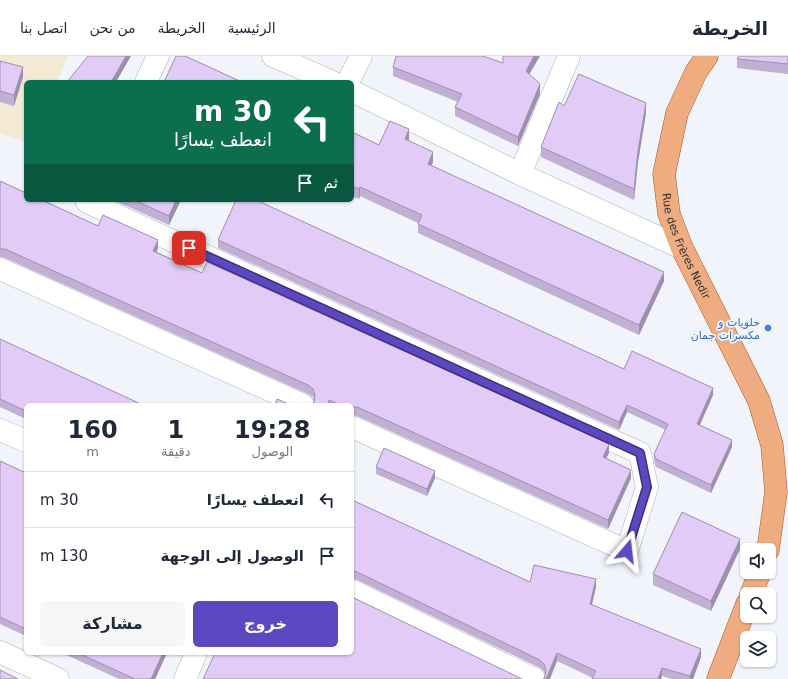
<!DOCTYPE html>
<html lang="ar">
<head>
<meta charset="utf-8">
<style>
  :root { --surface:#fff; --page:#f6f6f7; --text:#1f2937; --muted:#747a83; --line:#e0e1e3; --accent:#5d48c1 }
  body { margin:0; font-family:"DejaVu Sans",Cairo,sans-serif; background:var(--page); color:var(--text); direction:rtl; height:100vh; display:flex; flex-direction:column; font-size:15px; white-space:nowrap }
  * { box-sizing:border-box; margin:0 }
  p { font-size:13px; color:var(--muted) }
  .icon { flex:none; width:22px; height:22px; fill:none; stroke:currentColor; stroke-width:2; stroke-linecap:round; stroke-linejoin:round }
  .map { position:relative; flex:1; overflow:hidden; direction:ltr }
  .panel { position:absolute; left:24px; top:347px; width:330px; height:252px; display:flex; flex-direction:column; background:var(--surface); border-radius:6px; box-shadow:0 1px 3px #0004; direction:rtl }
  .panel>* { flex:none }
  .banner { position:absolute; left:24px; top:24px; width:330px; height:122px; border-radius:6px; box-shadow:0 1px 3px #0004; direction:rtl; background:#0b6e4f; color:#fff; overflow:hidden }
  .controls { position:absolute; left:740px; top:487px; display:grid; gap:8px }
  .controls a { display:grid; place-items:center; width:36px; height:36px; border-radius:6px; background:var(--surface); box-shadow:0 1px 3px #0004; font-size:20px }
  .pin { position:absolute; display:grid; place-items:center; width:34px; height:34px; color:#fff; margin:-17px; border-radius:8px; box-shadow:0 2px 6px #0006 }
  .me { position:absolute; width:44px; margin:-22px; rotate:17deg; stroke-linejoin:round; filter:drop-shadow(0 0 3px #0008) }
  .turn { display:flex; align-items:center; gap:14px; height:84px; padding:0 16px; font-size:18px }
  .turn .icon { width:52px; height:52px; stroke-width:2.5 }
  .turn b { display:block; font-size:28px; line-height:34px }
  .then { display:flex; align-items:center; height:38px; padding:0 16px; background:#0003; gap:8px; font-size:15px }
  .eta { display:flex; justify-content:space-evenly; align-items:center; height:68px; text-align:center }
  .eta b { font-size:24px; font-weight:600; line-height:28px }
  .cta { display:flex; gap:8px; margin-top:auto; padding:8px 16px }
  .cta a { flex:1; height:46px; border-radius:6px; background:var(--accent); color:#fff; font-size:16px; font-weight:600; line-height:46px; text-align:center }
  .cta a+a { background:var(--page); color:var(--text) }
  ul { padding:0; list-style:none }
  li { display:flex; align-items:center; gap:12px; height:56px; padding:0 16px; border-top:1px solid var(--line) }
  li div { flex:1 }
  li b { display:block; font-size:15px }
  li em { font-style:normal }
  header { display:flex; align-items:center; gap:24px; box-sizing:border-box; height:56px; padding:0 20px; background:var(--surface); border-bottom:1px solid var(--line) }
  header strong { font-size:19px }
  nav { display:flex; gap:22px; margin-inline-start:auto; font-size:14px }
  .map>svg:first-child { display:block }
</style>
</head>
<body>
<header>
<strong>الخريطة</strong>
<nav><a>الرئيسية</a><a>الخريطة</a><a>من نحن</a><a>اتصل بنا</a></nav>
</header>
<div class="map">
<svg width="788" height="623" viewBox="0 0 788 623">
  <rect width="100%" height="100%" fill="#f1f5fb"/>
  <!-- education -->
  <polygon fill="#f4e9d5" points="0,0 68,0 57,26 26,26 26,86 0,78"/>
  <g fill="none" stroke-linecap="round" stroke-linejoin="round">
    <defs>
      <g id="minor">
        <polyline points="273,0 333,26"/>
        <polyline points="146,26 158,0"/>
        <polyline points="348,26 361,0"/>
        <polyline points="352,35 520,118 682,192"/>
        <polyline points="520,118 569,0"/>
        <polyline points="89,144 87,146 640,397 647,431 627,495 352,371"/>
        <polyline points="0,213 303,349"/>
        <polyline points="0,374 26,385"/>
        <polyline points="352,535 534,623"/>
        <polyline points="0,596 58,623"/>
        <polyline points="185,623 196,597"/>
      </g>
      <g id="major">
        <path id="s1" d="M 707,0 L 696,16 L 677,57 L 664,118 L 669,158 L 682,192 L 759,345 L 772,389 L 776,436 L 768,494"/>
        <polyline points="751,538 760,516"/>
        <polyline points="718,623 747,548"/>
      </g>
    </defs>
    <!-- minor casing -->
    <use href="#minor" stroke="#aeb1b7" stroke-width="23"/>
    <!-- major casing -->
    <use href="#major" stroke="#a55c2e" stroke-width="23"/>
    <!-- minor -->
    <use href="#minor" stroke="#fff" stroke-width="22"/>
    <!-- major -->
    <use href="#major" stroke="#efac80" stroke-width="22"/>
  </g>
  <!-- wall -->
  <g fill="#c2afd4">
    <polygon points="788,0 788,18 737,12 737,3"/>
    <polygon points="0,5 23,21 14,50 0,46"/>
    <polygon points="503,7 529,18 540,38 518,90 455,60 455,51 458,46 393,20 393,11"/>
    <polygon points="564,50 646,57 638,106 634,144 541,101 541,91"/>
    <polygon points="352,76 379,89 409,83 408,85 433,106 431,109 664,225 639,279 418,177 418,167 360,140 359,143 352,140"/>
    <polygon points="0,125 98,170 158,192 157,196 202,217 609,397 606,402 631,422 608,473 357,360 352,359 352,349 312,349 314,345 313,341 308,338 5,202 0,201"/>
    <polygon points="113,144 181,144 169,169"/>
    <polygon points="218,184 624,313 713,339 700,369 732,391 711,437 656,411 654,405 654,398 666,374 627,356 619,374 218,192"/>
    <polygon points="0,283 26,349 26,363 0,351"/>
    <polygon points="0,405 26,417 26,580 0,568"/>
    <polygon points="376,411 435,422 427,440 376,418"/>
    <polygon points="352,444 530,526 596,531 592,549 701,601 693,623 672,623 662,620 593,622 557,605 545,621 545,619 544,616 540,612 357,524 352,523"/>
    <polygon points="740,493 711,555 653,529 653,518"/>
    <polygon points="62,597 167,597 155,623 119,623"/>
  </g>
  <!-- shaded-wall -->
  <g fill="#9e8fad">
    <polygon points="126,0 131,0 116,26 111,26"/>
    <polygon points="534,0 540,0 526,24 526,15"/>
    <polygon points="23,11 23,21 14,50 14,39"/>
    <polygon points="540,28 540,38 518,90 518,81"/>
    <polygon points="646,47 646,57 638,106 634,144 634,133 638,95"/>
    <polygon points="409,73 409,83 405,93 405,83"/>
    <polygon points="433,96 433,106 428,117 428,108"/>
    <polygon points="360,131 360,140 359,143 359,133"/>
    <polygon points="176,144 181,144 169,169 169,160"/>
    <polygon points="158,184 158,192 153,203 153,195"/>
    <polygon points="664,216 664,225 639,279 639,269"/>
    <polygon points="713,332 713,339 697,375 697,368"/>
    <polygon points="627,349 627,356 619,374 619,366"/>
    <polygon points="732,384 732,391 711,437 711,429"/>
    <polygon points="609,388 609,397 603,409 603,401"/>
    <polygon points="631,414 631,422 608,473 608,464"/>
    <polygon points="435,415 435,422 427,440 427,433"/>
    <polygon points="740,483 740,493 711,555 711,545"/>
    <polygon points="596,523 596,531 590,556 590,548"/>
    <polygon points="701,593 701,601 693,623 690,623 690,620"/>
    <polygon points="163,597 167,597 155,623 151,623"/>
    <polygon points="557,597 557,605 550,623 546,623"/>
    <polygon points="662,612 662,620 661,623 658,623"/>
  </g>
  <!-- building -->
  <g fill="#e2ccf7" stroke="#9e8fad">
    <polygon points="88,0 126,0 111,26 67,26"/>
    <polygon points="176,0 185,0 242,26 164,26"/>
    <polygon points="396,0 483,0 503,7 503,0 534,0 526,15 540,28 518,81 455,51 462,38 393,11"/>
    <polygon points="739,0 788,0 788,8 737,3"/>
    <polygon points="0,5 23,11 14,39 0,35"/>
    <polygon points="579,18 646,47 638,95 634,133 541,91 559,46 564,50"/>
    <polygon points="390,65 409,73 405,83 433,96 428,108 664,216 639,269 418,168 422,159 360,131 359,133 352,130 352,76 379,89"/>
    <polygon points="0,125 26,137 26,144 42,144 98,170 103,159 158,184 153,195 202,217 207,206 609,388 603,401 631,414 608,464 357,351 352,351 352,349 341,349 329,344 328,349 312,349 314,346 315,339 313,333 308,329 5,193 0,193"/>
    <polygon points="134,144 176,144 169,160"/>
    <polygon points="236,144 256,144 624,313 632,295 713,332 697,368 732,384 711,429 656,403 654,398 668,368 627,349 619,366 218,184"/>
    <polygon points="0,283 143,349 26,349 26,355 0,343"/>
    <polygon points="277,343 291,349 275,349"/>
    <polygon points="384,392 435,415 427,433 376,411"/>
    <polygon points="0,405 26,417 26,573 0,561"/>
    <polygon points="352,444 530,526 534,509 596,523 590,548 701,593 690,620 662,612 658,623 592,623 596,615 557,597 546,623 543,623 545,621 546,614 544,608 540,604 357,516 352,514"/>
    <polygon points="682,456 740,483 711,545 653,518"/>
    <polygon points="352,541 522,623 203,623 215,597 352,597"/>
    <polygon points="78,597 163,597 151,623 135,623"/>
    <polygon points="0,614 18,623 0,623"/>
  </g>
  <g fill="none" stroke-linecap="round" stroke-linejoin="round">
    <defs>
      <polyline id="route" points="189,192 640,397 647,431 627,495"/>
    </defs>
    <!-- route casing -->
    <use href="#route" stroke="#3c2f7d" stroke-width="10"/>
    <!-- route -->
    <use href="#route" stroke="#5d48c1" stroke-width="7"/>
  </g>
  <!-- markers -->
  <circle fill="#3f7fe0" stroke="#f1f5fb" stroke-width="1.5" cx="768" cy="272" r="4"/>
  <g text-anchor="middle" stroke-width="3.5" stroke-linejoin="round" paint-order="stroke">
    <!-- street labels -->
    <g font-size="11" fill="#2e2f31" stroke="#f1f5fb">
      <text dy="4" stroke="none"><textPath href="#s1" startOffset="203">Rue des Frères Nedir</textPath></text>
    </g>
    <!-- shop labels -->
    <g font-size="11" fill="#366cbe" stroke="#f1f5fb" text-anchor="end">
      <text x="760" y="270">حلويات و<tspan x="760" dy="13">مكسرات جمان</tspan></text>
    </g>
  </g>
</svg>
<div class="controls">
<a><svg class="icon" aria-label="sound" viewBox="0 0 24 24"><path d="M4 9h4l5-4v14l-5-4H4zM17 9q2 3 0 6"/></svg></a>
<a><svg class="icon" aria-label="search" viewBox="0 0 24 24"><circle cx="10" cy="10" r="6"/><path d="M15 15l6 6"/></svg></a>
<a><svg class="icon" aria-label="layers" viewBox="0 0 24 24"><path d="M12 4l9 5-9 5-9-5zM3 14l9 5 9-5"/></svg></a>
</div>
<div class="pin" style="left:189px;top:192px;background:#d93025"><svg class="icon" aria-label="arrive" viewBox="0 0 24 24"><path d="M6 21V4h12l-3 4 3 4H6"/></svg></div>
<svg class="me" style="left:627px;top:495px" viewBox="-20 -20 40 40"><path d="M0-17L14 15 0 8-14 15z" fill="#5d48c1" stroke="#fff" stroke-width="4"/></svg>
<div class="banner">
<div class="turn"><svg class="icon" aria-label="left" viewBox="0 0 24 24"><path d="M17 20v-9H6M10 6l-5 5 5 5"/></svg><div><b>30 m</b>انعطف يسارًا</div></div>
<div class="then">ثم<svg class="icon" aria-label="arrive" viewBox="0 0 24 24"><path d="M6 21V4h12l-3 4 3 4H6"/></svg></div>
</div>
<section class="panel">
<div class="eta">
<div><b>19:28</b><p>الوصول</p></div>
<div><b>1</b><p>دقيقة</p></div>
<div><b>160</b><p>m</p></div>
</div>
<ul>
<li><svg class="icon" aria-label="left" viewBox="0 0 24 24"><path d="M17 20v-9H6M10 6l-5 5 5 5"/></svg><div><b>انعطف يسارًا</b></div><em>30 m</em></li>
<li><svg class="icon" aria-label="arrive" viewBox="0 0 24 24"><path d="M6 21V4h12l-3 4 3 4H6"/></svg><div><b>الوصول إلى الوجهة</b></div><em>130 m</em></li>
</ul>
<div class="cta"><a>خروج</a><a>مشاركة</a></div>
</section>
</div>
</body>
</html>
